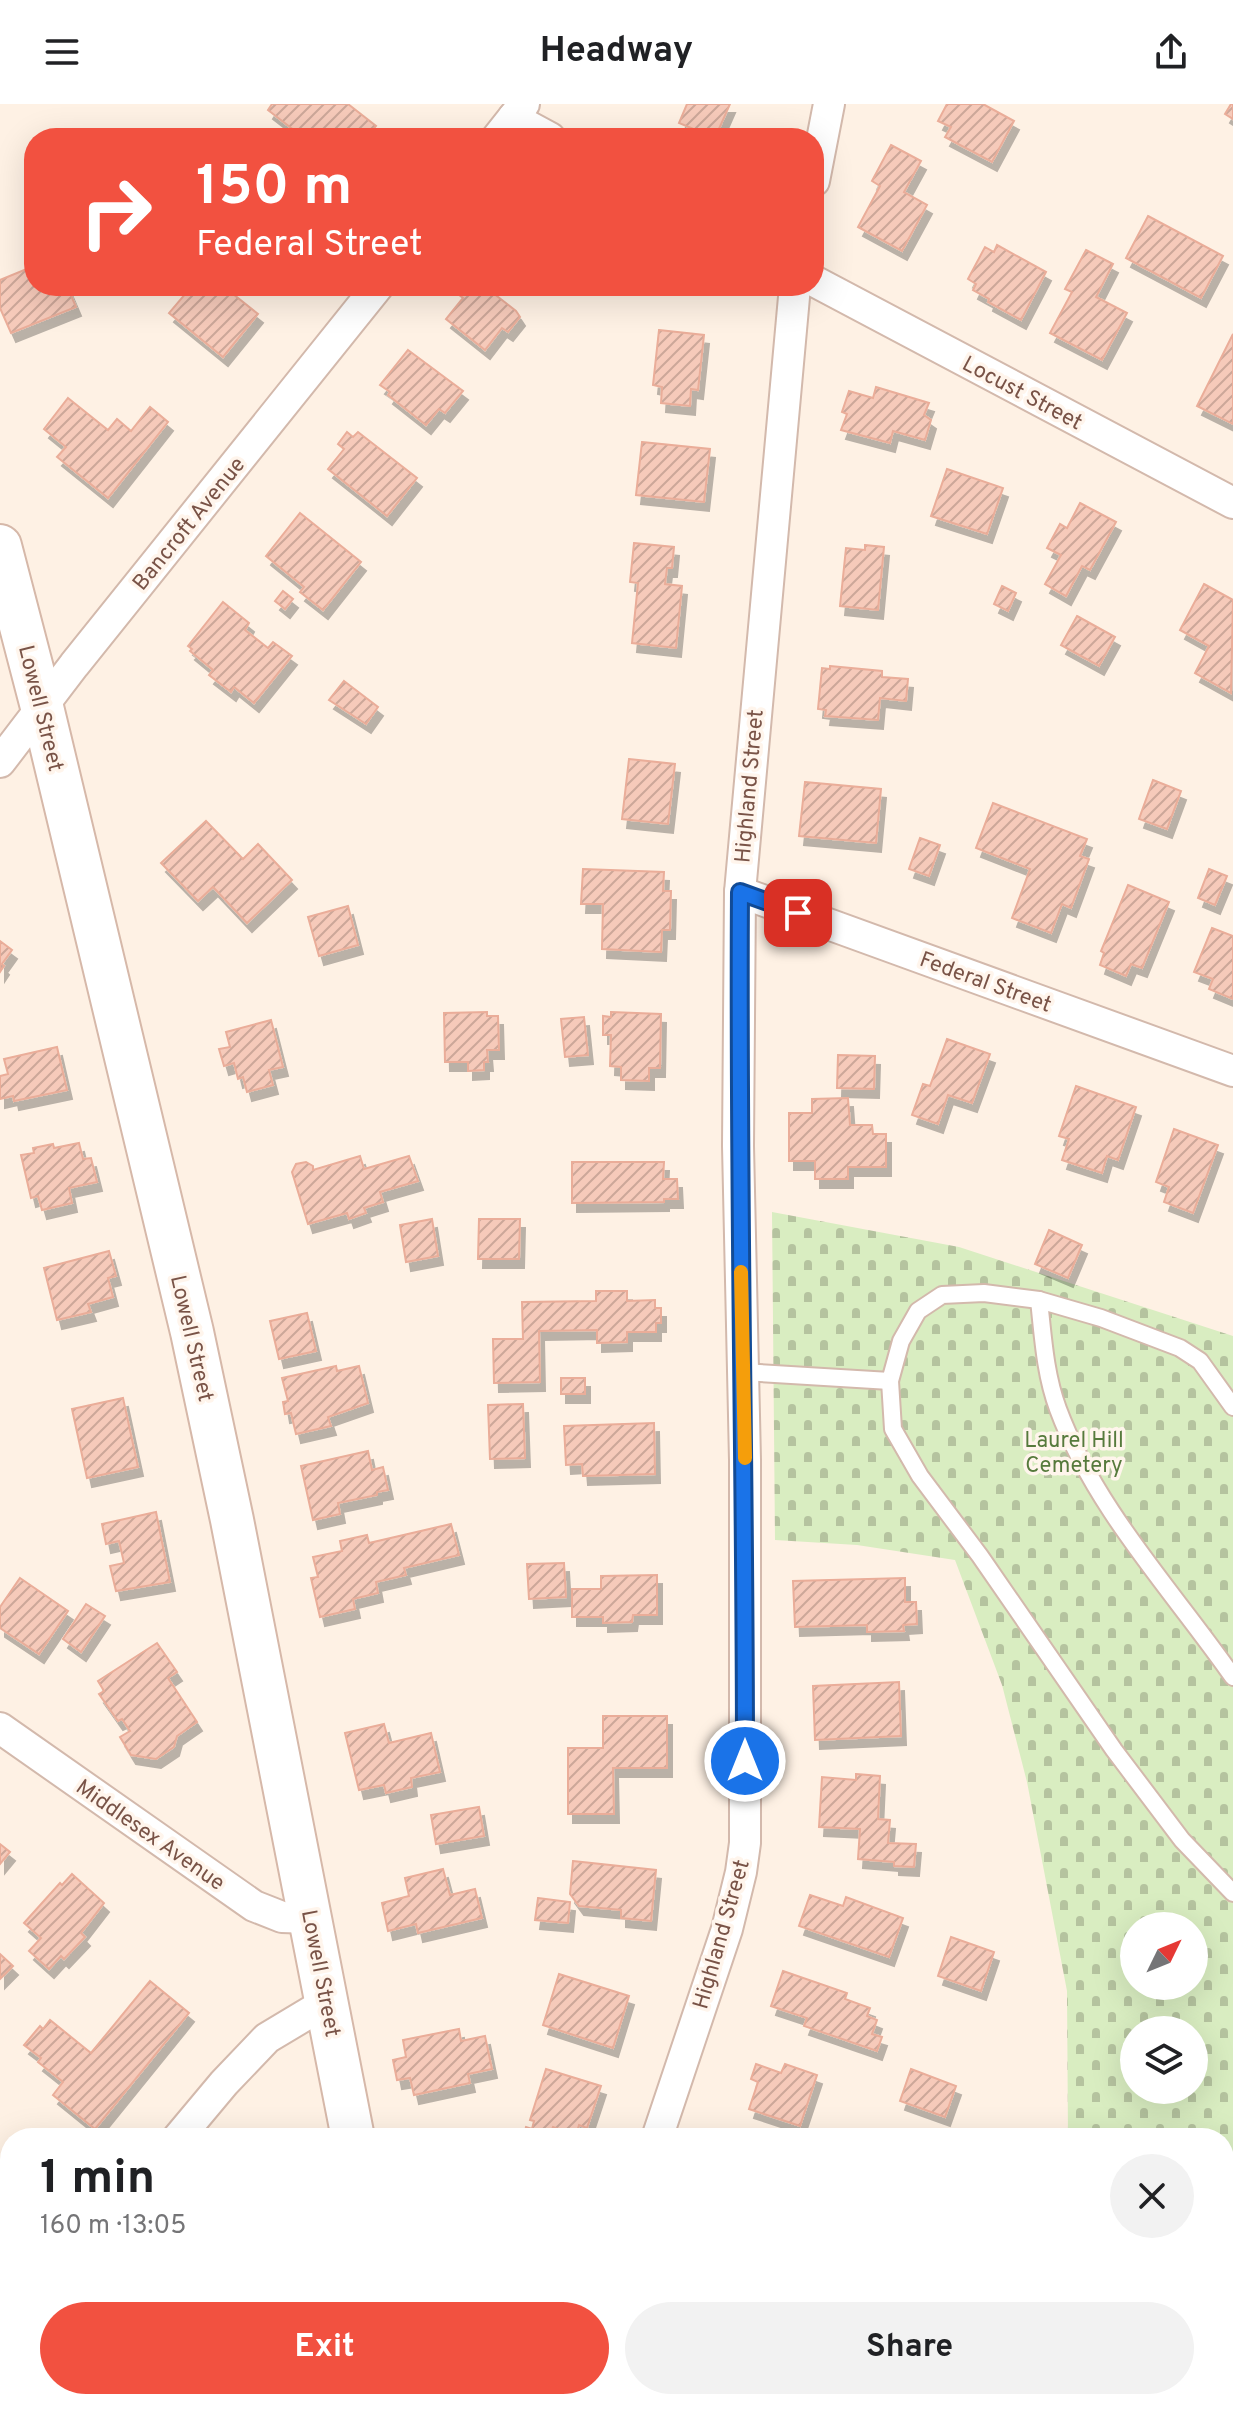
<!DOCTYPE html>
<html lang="en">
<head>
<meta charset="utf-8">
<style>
  :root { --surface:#fff; --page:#f2f2f2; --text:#202124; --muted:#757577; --accent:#f25140 }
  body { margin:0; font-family:Overpass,sans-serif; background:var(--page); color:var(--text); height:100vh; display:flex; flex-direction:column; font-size:30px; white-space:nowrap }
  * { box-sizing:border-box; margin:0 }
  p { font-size:26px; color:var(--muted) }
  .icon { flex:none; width:44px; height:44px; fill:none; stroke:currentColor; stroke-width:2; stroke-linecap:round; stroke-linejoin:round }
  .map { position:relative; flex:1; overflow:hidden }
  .drawer { position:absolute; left:0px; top:2024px; width:1234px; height:282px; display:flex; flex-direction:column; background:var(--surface); border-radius:32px 32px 0 0; box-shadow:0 8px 32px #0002 }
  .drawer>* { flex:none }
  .top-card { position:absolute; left:24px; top:24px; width:800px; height:168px; border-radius:32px; box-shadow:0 8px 32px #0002; background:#f25140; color:#fff; overflow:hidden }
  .needle { width:52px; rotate:47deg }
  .buttons { position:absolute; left:1120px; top:1808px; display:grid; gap:16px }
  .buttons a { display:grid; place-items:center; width:88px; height:88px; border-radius:50%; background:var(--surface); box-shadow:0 8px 32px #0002; font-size:40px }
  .pin { position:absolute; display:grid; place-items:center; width:68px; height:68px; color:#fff; margin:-34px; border-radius:16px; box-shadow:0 4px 12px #0006 }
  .me { position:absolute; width:88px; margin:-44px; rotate:0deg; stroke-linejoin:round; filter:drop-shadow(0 0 6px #0008) }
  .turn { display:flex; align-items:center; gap:28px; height:168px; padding:0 40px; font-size:36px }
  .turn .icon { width:104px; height:104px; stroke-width:2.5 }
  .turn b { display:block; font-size:56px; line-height:68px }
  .round { display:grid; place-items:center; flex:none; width:84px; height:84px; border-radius:42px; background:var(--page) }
  .headline { display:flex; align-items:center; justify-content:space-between; height:136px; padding:0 40px }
  h1 { font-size:48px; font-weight:700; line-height:60px }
  .button { display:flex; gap:16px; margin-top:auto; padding:16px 40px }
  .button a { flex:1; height:92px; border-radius:48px; background:var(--accent); color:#fff; font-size:32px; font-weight:700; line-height:92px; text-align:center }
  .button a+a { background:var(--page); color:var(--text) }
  header { display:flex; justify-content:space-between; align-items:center; height:104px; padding:0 40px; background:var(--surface); font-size:36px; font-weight:700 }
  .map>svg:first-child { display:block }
</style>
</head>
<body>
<header><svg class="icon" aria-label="menu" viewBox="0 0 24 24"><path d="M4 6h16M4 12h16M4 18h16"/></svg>Headway<svg class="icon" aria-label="share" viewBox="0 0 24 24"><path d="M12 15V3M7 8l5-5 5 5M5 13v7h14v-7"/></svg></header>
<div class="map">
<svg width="1233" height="2305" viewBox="0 0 1233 2305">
  <defs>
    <pattern id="cemetery-stones" width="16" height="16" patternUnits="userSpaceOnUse" patternTransform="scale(2)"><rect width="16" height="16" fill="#d9edc1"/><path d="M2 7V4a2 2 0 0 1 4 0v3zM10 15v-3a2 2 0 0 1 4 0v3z" fill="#b5c39f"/></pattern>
    <pattern id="building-hatch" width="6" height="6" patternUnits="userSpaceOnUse" patternTransform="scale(2)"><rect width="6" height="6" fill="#f6caba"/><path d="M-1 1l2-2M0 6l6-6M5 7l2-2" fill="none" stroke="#cca799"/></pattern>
    <filter id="shadow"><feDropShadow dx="5" dy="9" stdDeviation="0" flood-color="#0004"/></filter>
  </defs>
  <rect width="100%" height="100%" fill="#fef1e4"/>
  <!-- cemetery -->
  <g fill="url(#cemetery-stones)" fill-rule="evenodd">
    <path d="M 772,1108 L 959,1143 L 1233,1232 L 1233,2305 L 1030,2305 L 1032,2296 L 1224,2296 L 1224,2034 L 1068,2034 L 1067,1887 L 1027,1678 L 1002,1581 L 955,1456 L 857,1441 L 775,1436 ZM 1134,1822 L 1194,1822 L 1194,1882 L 1134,1882 ZM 1134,1926 L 1194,1926 L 1194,1986 L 1134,1986 Z"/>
    <polygon points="902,2296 960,2296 972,2305 897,2305"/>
  </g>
  <!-- building -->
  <g fill="url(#building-hatch)" stroke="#eaad99" stroke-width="2" filter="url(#shadow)">
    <polygon points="272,0 348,0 376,22 366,34 304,34 268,6"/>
    <polygon points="687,0 730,0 715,34 679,19"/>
    <polygon points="947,0 983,0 1014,17 992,58 945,33 951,23 938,17"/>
    <polygon points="1231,0 1233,0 1233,15 1225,10"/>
    <polygon points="891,41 921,57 904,88 927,101 902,147 858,123 880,82 872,77"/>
    <polygon points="1148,112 1223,152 1201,194 1126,154"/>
    <polygon points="997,141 1046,168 1021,216 988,198 989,195 973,186 976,180 968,175 985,143 994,148"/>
    <polygon points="1086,146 1113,160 1096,193 1127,209 1102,256 1050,229 1072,188 1065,185"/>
    <polygon points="29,164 31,168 34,167 34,182 67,182 76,203 11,229 0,204 0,176"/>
    <polygon points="192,182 223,182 258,210 223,253 169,209"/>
    <polygon points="465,182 484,182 516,207 520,213 508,228 502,224 485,246 446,215 463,194 458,190"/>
    <polygon points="659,226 704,231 698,286 691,285 690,302 661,299 662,283 653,281"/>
    <polygon points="1233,230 1233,320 1197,302"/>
    <polygon points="408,246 463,287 445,309 439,305 426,321 388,291 390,288 380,281"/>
    <polygon points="876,283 929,299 924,311 931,316 925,336 893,327 890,339 841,326 847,310 842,308 849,287 873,294"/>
    <polygon points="68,294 108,326 117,315 131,327 150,303 168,318 108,394 57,353 66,343 44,325"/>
    <polygon points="347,328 353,333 358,328 417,374 387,412 328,365 344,345 338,340"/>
    <polygon points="642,338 710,345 704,398 636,391"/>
    <polygon points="947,365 1003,384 987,430 931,412"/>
    <polygon points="1080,399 1116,418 1090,466 1082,462 1066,492 1045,480 1061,451 1047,444 1060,420 1067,424"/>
    <polygon points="300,409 361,458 323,506 300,488 304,483 266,452"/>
    <polygon points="634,439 674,443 672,464 667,464 665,480 682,482 676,544 632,539 638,479 630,478"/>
    <polygon points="865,441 884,443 878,506 840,502 846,444 865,446"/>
    <polygon points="1204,480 1233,496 1231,589 1195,569 1209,542 1180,526"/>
    <polygon points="1002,482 1016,489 1008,507 994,500"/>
    <polygon points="283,487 293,495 285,505 275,497"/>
    <polygon points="223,498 249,519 245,526 268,544 273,538 292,552 254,599 234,583 231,588 209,571 213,566 190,547 192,545 188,542"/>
    <polygon points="1077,512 1115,533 1099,562 1061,541"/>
    <polygon points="830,562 882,567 882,573 908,575 906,597 880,594 878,616 825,612 826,606 818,605 822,564 830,565"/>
    <polygon points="344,577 378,603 366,620 329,596"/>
    <polygon points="629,655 675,660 668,720 622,715"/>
    <polygon points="1153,676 1181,687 1167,725 1139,715"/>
    <polygon points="805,678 881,685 876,739 799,732"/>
    <polygon points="993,699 1087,735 1080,752 1089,755 1071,804 1062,800 1051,829 1012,814 1030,765 976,744"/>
    <polygon points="206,717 243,755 258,740 292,776 247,819 213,783 198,797 161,759"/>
    <polygon points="920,734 940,741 929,772 909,765"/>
    <polygon points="583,765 664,768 663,787 671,787 670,826 662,826 661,848 602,845 603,800 581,800"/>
    <polygon points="1209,765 1227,772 1215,801 1198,794"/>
    <polygon points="1128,781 1169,798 1142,864 1131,860 1126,872 1100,861 1104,849 1101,847"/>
    <polygon points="348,802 358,841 319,852 308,813"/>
    <polygon points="1212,824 1233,832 1233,895 1209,885 1213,875 1194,868"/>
    <polygon points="0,837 12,846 2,860 4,862 0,868"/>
    <polygon points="487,908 487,912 498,912 499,946 487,946 488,958 484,958 484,966 468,967 468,958 445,958 444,909"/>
    <polygon points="611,908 661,910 660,964 649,964 649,977 621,976 621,963 610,962 611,931 603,931 603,912 611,913"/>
    <polygon points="584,913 588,951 565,953 561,915"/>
    <polygon points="271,916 283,963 269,966 273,981 247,988 243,973 238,975 234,959 224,962 219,945 230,943 226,928"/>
    <polygon points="947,935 990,950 972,999 948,991 938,1020 912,1011 923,980 930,982"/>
    <polygon points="57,943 67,986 14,997 13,992 0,995 0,972 8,970 4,955"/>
    <polygon points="838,951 875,952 874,985 837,984"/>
    <polygon points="1076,982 1136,1003 1118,1056 1107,1052 1102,1069 1062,1056 1069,1035 1059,1032"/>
    <polygon points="848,994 850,1021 872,1021 873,1030 886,1030 886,1063 848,1063 848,1075 815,1075 815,1057 789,1057 789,1009 812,1009 812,995"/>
    <polygon points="1174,1025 1218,1041 1193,1109 1164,1098 1169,1083 1156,1078"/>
    <polygon points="79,1039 83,1055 91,1054 97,1078 69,1084 72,1099 42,1106 38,1092 31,1094 21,1051 34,1049 33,1044 53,1040 54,1044"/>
    <polygon points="360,1052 364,1065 409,1052 418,1077 380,1088 383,1098 364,1104 366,1109 349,1115 347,1109 308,1120 292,1068 296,1060 306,1058 313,1062 313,1066"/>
    <polygon points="572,1058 664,1058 663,1075 677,1075 678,1095 664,1095 664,1098 572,1099"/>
    <polygon points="432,1115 438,1152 406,1158 400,1121"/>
    <polygon points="479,1115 520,1115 519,1155 478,1155"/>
    <polygon points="1049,1126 1082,1141 1068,1174 1035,1160"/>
    <polygon points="109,1147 116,1172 108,1174 113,1193 88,1200 91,1208 57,1216 44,1164"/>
    <polygon points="596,1187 627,1187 627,1197 655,1196 655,1204 661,1204 661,1219 656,1219 656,1228 627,1228 627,1238 597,1239 597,1226 539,1227 540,1278 494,1279 493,1235 523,1235 522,1198 596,1197"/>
    <polygon points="307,1209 316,1247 279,1255 270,1217"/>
    <polygon points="336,1262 337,1267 359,1262 368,1299 328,1313 331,1322 296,1330 291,1309 285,1310 283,1298 288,1297 282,1274"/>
    <rect x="561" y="1274" width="24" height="16"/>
    <polygon points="123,1294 138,1363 87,1374 72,1305"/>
    <polygon points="523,1300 525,1354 490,1355 488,1301"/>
    <polygon points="654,1319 655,1370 583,1372 582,1360 566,1361 564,1322"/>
    <polygon points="368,1347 372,1366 383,1363 388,1386 377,1388 377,1391 338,1399 340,1410 313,1416 301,1362"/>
    <polygon points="156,1408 170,1478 116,1487 110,1462 124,1459 119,1437 106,1440 102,1420"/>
    <polygon points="451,1420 459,1451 404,1464 406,1471 376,1478 378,1489 353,1495 355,1505 320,1513 311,1474 318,1473 313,1453 342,1447 340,1437 367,1431 369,1439"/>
    <polygon points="564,1459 566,1493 529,1495 527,1460"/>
    <polygon points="657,1471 657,1511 633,1511 632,1518 603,1519 603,1513 572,1513 572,1485 601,1485 601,1472"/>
    <polygon points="20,1474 68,1507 39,1550 0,1524 0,1503"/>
    <polygon points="905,1474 905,1498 916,1498 917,1520 903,1521 904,1527 867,1528 867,1521 795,1523 793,1477"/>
    <polygon points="86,1500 105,1512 81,1548 63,1535"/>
    <polygon points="157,1539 177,1568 168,1574 197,1618 177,1632 174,1643 156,1655 131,1651 120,1633 130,1627 122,1615 118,1617 99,1590 104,1587 98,1577"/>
    <polygon points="899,1578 901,1632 815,1636 813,1582"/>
    <polygon points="603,1612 667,1612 667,1664 613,1664 614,1710 568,1710 568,1644 603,1644"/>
    <polygon points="384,1620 389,1639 431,1629 440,1668 411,1674 412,1683 386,1689 384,1681 359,1686 345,1629"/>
    <polygon points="856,1670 880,1672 878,1715 890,1716 888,1739 916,1740 914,1763 894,1762 894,1758 858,1755 860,1725 819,1723 822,1673 856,1676"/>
    <polygon points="479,1703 484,1732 436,1740 431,1711"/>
    <polygon points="0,1740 10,1748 0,1760"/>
    <polygon points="573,1757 656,1766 651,1817 621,1814 621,1806 579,1802 570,1790"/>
    <polygon points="443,1765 450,1791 475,1785 482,1814 418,1829 416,1820 388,1827 382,1799 409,1792 405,1774"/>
    <polygon points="72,1770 104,1799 81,1829 85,1833 64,1855 61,1852 49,1865 29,1847 41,1834 24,1819 60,1779 62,1781"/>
    <polygon points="810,1791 843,1802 846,1793 903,1814 889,1853 799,1822"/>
    <polygon points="538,1794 570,1798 568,1819 535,1816"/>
    <polygon points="951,1833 994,1848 981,1887 938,1872"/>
    <polygon points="0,1850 13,1862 0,1875"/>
    <polygon points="783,1867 847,1889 845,1895 870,1904 867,1912 877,1916 872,1930 882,1933 877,1947 804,1922 807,1914 771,1902"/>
    <polygon points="559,1870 629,1892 613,1944 543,1921"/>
    <polygon points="150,1877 189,1909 95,2025 53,1991 63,1978 38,1958 41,1954 24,1941 40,1922 43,1925 50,1916 91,1949"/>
    <polygon points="459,1925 461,1937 485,1932 492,1965 468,1970 470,1979 414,1991 410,1974 397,1976 393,1956 406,1953 403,1936"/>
    <polygon points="756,1960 781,1969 785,1960 817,1971 800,2022 749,2005 758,1978 751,1975"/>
    <polygon points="546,1965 601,1982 587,2024 579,2021 576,2031 553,2023 550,2031 558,2034 523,2034 526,2023 532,2025 534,2017 530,2016"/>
    <polygon points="911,1965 956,1982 945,2013 900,1997"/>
    <polygon points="0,2061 10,2069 10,2121 0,2113"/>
    <polygon points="146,2296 183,2296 176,2305 157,2305"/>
    <polygon points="307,2296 319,2296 320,2305 283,2305 282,2300"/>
  </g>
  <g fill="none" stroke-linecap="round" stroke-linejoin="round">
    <defs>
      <g id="service">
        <path d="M 1039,1196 C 1043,1233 1045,1270 1058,1305 C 1095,1405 1173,1487 1233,1573"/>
        <polyline points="743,1268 890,1277"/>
        <polyline points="1233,1303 1200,1257 1180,1244 1101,1214 1039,1196 984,1189 942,1191 918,1207 901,1237 890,1277 893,1325 920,1372 980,1452 1114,1646 1182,1736 1233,1789"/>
        <polyline points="1224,2210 1233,2200"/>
        <polyline points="1138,2305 1146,2296"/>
      </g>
      <g id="minor">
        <polyline points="513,14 550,34"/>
        <polyline points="497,34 524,0"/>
        <polyline points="814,77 829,0"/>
        <polyline points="814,177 1233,399"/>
        <polyline points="0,658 74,561 378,182"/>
        <polyline points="740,788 1233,967"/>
        <polyline points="0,1624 254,1802 282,1813 311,1814"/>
        <polyline points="178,2034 224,1979 267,1934 327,1898"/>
        <polyline points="657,2034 727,1825 741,1768 745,1739 745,1356 738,1042 740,788 795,182"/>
        <polyline points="0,2250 10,2238"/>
        <polyline points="537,2305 542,2296"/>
      </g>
      <g id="secondary">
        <polyline points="0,442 42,603 192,1228 232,1416 353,2034"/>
        <polyline points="396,2296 397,2305"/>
      </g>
    </defs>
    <!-- service casing -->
    <use href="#service" stroke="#d3b9ac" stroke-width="20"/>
    <!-- minor casing -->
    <use href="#minor" stroke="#d3b9ac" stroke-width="34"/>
    <!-- secondary casing -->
    <use href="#secondary" stroke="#d6b8a9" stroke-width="46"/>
    <!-- service -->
    <use href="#service" stroke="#fff" stroke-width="16"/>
    <!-- minor -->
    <use href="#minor" stroke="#fff" stroke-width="30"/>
    <!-- secondary -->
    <use href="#secondary" stroke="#fff" stroke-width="42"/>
  </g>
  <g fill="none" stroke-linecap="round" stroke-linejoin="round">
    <defs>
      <path id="route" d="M 745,1657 C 745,1367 738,1078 740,788 L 798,809"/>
    </defs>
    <!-- route casing -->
    <use href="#route" stroke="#114b97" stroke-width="20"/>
    <!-- route -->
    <use href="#route" stroke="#1a73e8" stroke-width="14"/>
    <!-- slow -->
    <polyline stroke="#f59e0b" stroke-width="14" points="741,1168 745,1354"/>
  </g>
  <g text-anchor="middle" stroke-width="7" stroke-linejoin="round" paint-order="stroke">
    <!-- street labels -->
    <g font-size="22" fill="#795347" stroke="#fff5ec">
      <text transform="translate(1023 288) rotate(28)" y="8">Locust Street</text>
      <text transform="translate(188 419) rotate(-51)" y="8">Bancroft Avenue</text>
      <text transform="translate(42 604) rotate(76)" y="8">Lowell Street</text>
      <text transform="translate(748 682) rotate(-85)" y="8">Highland Street</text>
      <text transform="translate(986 877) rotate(20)" y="8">Federal Street</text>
      <text transform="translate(193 1234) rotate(77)" y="8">Lowell Street</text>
      <text transform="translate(151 1730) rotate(35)" y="8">Middlesex Avenue</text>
      <text transform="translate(720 1830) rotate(-74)" y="8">Highland Street</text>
      <text transform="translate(322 1869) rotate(79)" y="8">Lowell Street</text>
    </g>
    <!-- park labels -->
    <g font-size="22" fill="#567a3c" stroke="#fff5ec">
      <text x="1074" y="1343">Laurel Hill<tspan x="1074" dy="25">Cemetery</tspan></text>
    </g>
  </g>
</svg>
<div class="buttons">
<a><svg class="needle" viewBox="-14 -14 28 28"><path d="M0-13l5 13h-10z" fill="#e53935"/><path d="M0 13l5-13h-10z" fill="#757577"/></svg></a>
<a><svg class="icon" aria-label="layers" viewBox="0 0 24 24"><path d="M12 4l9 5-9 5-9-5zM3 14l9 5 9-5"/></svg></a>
</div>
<div class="pin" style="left:798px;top:809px;background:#d93025"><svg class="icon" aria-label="arrive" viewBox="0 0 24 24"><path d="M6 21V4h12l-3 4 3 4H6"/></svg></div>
<svg class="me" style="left:745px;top:1657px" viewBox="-20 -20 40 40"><circle r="17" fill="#1a73e8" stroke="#fff" stroke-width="3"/><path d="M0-11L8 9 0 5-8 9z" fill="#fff"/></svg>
<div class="top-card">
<div class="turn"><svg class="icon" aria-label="right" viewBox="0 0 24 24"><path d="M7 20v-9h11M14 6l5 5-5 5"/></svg><div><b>150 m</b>Federal Street</div></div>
</div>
<section class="drawer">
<div class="headline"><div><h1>1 min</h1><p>160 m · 13:05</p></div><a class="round"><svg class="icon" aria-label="close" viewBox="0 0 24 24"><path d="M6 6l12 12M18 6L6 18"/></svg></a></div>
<div class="button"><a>Exit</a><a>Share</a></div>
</section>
</div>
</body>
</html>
